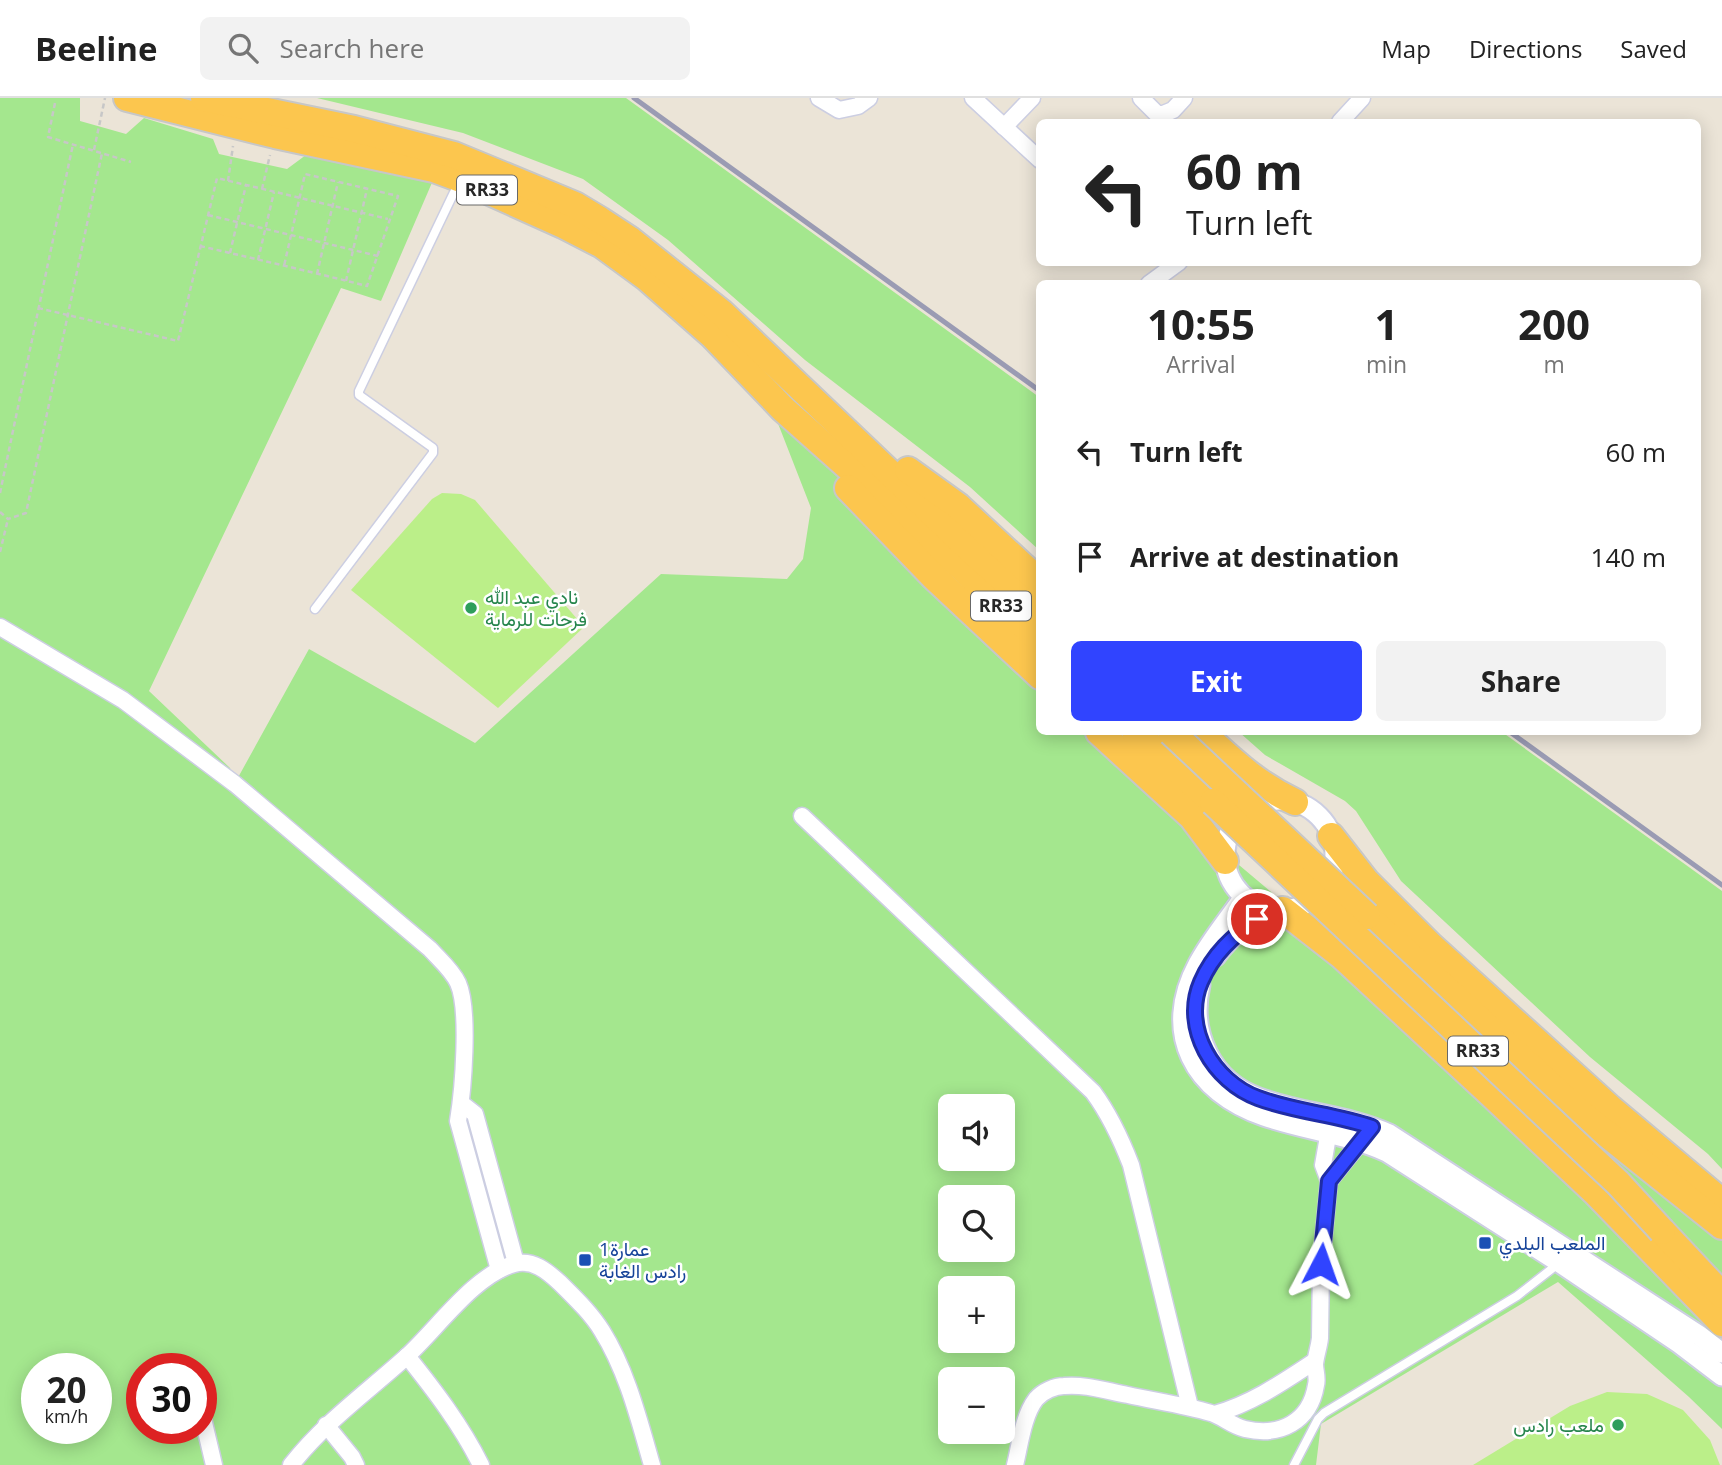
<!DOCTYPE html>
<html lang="en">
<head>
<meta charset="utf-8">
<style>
  :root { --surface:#fff; --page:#f2f2f2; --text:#222; --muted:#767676; --line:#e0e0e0; --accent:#3044ff }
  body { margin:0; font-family:"Open Sans",Vazirmatn,sans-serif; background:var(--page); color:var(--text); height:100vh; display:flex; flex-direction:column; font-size:26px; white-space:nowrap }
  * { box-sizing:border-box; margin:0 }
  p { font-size:23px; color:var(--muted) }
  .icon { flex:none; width:38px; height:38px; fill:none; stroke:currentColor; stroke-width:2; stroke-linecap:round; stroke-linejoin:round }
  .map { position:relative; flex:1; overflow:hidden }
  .panel { position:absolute; left:1036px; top:182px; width:665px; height:455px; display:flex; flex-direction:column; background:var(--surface); border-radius:10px; box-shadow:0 4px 18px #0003 }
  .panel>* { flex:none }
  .top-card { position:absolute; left:1036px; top:21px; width:665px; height:147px; border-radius:10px; box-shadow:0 4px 18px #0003; background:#fff; color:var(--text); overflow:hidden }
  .controls { position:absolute; left:938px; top:996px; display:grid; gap:14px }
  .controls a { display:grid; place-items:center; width:77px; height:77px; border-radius:10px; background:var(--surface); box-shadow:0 4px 18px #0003; font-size:35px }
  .speed { position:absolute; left:21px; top:1255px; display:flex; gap:14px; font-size:35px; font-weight:700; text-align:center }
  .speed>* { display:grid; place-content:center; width:91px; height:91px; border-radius:50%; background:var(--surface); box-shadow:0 4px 18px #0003; line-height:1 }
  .speed small { font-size:18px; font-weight:400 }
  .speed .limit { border:10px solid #d22; background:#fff; color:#111 }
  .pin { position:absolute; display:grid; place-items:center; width:60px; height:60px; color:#fff; margin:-30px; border:4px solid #fff; border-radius:50%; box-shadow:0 2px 7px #0007 }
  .me { position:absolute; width:77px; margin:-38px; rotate:4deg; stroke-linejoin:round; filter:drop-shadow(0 0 5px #0008) }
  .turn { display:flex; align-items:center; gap:24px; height:147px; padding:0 35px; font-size:32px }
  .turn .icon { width:91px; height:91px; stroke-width:2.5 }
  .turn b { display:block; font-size:49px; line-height:60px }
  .eta { display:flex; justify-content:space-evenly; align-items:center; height:119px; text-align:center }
  .eta b { font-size:42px; font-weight:700; line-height:49px }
  .action { display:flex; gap:14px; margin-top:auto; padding:14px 35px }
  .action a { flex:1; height:80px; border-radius:10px; background:var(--accent); color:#fff; font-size:28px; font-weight:700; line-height:80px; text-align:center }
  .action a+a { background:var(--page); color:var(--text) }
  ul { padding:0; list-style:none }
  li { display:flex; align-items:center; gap:21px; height:105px; padding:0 35px }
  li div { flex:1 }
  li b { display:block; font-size:26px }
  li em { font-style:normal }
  header { display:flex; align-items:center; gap:42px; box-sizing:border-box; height:98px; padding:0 35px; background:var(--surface); border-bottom:2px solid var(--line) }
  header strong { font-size:33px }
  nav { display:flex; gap:38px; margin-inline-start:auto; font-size:24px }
  .search { width:490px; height:63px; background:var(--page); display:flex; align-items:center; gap:18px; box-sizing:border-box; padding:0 24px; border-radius:10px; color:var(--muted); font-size:26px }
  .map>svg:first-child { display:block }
</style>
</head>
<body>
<header>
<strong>Beeline</strong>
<div class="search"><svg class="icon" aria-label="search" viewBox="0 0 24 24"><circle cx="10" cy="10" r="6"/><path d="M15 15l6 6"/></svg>Search here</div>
<nav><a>Map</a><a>Directions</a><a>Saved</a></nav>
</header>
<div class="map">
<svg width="1722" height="1367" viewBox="0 0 1722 1367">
  <rect width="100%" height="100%" fill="#ebe4d7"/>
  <!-- green -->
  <g fill="#a4e78e" fill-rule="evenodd">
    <path d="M 0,0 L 80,0 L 80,23 L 126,36 L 144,20 L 213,41 L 219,56 L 287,71 L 310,54 L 434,80 L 381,203 L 341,190 L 149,593 L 230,670 L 235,685 L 309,551 L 475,645 L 661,476 L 787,481 L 803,461 L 811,410 L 770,305 L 911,454 L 1039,576 L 1040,634 L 1099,634 L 1239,767 L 1379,885 L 1722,1127 L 1722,1331 L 1689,1299 L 1558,1184 L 1321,1326 L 1316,1367 L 0,1367 ZM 950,1008 L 1003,1008 L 1003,1060 L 950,1060 ZM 950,1099 L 1003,1099 L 1003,1152 L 950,1152 ZM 950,1190 L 1003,1190 L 1003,1242 L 950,1242 ZM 37,1270 L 96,1270 L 96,1330 L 37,1330 ZM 142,1270 L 201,1270 L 201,1330 L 142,1330 ZM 950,1281 L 1003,1281 L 1003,1334 L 950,1334 Z"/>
    <polygon points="317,0 626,0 1039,299 1039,452 970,389 805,262 668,142 583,81 463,35"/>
    <polygon points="1239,634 1502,634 1722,793 1722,1071 1708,1056 1590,959 1401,783 1356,713 1345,703 1265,657"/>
  </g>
  <!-- pitch -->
  <g fill="#bbef89">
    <polygon points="442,395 461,396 475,402 584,529 498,610 351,492 432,401"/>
    <polygon points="1607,1294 1647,1296 1683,1312 1710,1342 1720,1367 1473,1367 1570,1308"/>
  </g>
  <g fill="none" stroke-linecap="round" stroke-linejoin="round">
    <defs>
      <g id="service">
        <polyline points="315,511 433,355 433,350 359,297 359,293 458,86"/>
        <polyline points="1294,1367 1318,1321 1324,1315 1517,1198 1558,1166"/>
      </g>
      <g id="minor">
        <polyline points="819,0 839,12 858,8 869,0"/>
        <polyline points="973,0 1040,62"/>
        <polyline points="1141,0 1156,15 1161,17 1173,12 1184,0"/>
        <polyline points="1340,24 1362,0"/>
        <polyline points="1004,29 1032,0"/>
        <polyline points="1149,186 1179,164"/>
        <path d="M 0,529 L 123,602 L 235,686 L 430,851 C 439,861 452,872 458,885 C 470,912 463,993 458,1023 L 499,1172"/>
        <path d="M 802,718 L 1093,994 C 1110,1017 1121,1041 1131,1067 L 1190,1309"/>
        <polyline points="461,1005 475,1016 516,1165"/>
        <polyline points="1329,1083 1367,1036"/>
        <path d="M 407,1258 C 435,1293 461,1327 481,1367"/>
        <polyline points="201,1312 214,1367"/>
        <path d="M 1215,1316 C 1253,1305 1283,1284 1315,1263"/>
        <polyline points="326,1327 352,1359 356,1367"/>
        <path d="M 291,1367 C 325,1324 366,1295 406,1259 C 437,1231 474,1177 514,1166 C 533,1161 547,1173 560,1185 C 575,1200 591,1215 602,1233 C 627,1273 639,1322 652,1367"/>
        <path d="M 1015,1367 C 1020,1347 1023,1318 1036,1301 C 1043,1293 1055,1288 1064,1288 C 1086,1286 1106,1293 1128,1297 C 1155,1303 1184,1307 1211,1315 C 1223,1319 1232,1328 1245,1331 C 1280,1339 1310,1324 1316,1287 C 1318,1280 1315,1273 1315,1266 C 1316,1257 1319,1249 1320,1240 L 1321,1166 L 1329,1083 L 1323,1067 L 1327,1044 L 1335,1028"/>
      </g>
      <g id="tertiary">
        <circle cx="1280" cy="757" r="55"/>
        <path d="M 1243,798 L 1243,800 C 1228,822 1210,843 1198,866 C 1161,935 1194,994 1264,1018 C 1305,1032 1347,1036 1387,1054 L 1560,1165 L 1680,1246 L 1722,1278"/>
        <path d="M 1216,858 C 1227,842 1254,817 1273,812"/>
        <path d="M 1200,887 C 1189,935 1211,983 1259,1000 C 1302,1016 1347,1017 1389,1036 L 1700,1238 L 1722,1255"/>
      </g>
      <g id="trunk">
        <polyline points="127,0 275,37 434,71 461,81 563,127 602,147 647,180 713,238 783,311 962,470 1040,546"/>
        <polyline points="204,0 354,31 454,57 575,107 600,122 629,141 722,215 975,456 1040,514"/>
        <polyline points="908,372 958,408 1040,484"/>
        <polyline points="848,390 934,479 1040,578"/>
        <polyline points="1099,634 1192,719 1225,763"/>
        <polyline points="1135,634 1213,704"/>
        <path d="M 1201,634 C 1232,662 1256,686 1295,704"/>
        <polyline points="1331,738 1366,783 1430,847 1610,1010 1722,1104"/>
        <polyline points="1283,812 1342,858 1491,996 1595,1094 1722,1225"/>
        <polyline points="1367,818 1583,1017 1722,1128"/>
        <polyline points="1662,1133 1722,1197"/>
      </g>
    </defs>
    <!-- service casing -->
    <use href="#service" stroke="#cccee2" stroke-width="11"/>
    <!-- minor casing -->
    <use href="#minor" stroke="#cccee2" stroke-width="19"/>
    <!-- tertiary casing -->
    <use href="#tertiary" stroke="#cccee2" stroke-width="23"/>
    <!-- trunk casing -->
    <use href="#trunk" stroke="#c7c7c7" stroke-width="30"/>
    <!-- path -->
    <g stroke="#c7c7c7" stroke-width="2.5" stroke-dasharray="5 3.5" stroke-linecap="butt">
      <polyline points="55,5 48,39 131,64"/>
      <polyline points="94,52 105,0"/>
      <polyline points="228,83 233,48"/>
      <polyline points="262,91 270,57"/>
      <polyline points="208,117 378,158"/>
      <path d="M 200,148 C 256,161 312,174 367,188 L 398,98 L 305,76 L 284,168"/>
      <polyline points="230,155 246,87"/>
      <polyline points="258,162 274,94"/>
      <polyline points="317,176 338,84"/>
      <polyline points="346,183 367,91"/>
      <polyline points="38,210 178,243 217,80 388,121"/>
      <polyline points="0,395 73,46"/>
      <polyline points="0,414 8,421 26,415 102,55"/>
      <polyline points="0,454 8,421"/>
    </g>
    <!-- service -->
    <use href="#service" stroke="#fff" stroke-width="8"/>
    <!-- minor -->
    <use href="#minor" stroke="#fff" stroke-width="16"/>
    <!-- tertiary -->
    <use href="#tertiary" stroke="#fff" stroke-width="19"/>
    <!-- trunk -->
    <use href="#trunk" stroke="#fcc64e" stroke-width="26"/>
    <!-- rail -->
    <g stroke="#9a9bb3" stroke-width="5">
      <polyline points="634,0 1040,293"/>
      <polyline points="1510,634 1722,787"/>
    </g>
    <defs>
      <g id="trunk-bridge">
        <polyline points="1171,634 1367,818"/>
        <polyline points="1213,704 1618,1085 1662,1133"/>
      </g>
    </defs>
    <!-- trunk-bridge casing -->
    <use href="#trunk-bridge" stroke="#c7c7c7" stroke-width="30" stroke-linecap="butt"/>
    <!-- trunk-bridge -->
    <use href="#trunk-bridge" stroke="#fcc64e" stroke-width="26"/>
  </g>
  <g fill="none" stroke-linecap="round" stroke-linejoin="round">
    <defs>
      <path id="route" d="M 1257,821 C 1233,838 1213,856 1201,884 C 1181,930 1214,984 1258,1000 C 1295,1014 1335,1016 1372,1029 L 1329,1083 L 1321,1166"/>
    </defs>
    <!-- route casing -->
    <use href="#route" stroke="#1f2ca6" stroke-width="18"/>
    <!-- route -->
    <use href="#route" stroke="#3044ff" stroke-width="12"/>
  </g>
  <!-- markers -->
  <g fill="#2e9e5b" stroke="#fff" stroke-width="2.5">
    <circle cx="471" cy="510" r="7"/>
    <circle cx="1618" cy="1327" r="7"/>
  </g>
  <g fill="#1a4fb4" stroke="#fff" stroke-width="2.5">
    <rect x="1478" y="1138" width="14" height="14" rx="3.5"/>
    <rect x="578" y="1155" width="14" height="14" rx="3.5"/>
  </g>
  <g text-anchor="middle" stroke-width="5" stroke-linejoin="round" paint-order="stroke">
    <!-- shield labels -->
    <g fill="#fff" stroke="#686868" stroke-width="2">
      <rect x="457" y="77.5" width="60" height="29" rx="5"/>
      <rect x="971" y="493.5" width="60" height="29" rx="5"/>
      <rect x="1448" y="938.5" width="60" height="29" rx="5"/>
    </g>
    <g font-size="18" font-weight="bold" fill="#272727">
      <text x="487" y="98">RR33</text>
      <text x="1001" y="514">RR33</text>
      <text x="1478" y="959">RR33</text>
    </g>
    <!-- leisure labels -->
    <g font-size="19" fill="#27864d" stroke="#fff" text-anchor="start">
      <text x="485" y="506">نادي عبد الله<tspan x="485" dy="22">فرحات للرماية</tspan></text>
      <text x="1604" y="1334" text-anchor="end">ملعب رادس</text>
    </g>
    <!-- transit labels -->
    <g font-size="19" fill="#164399" stroke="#fff" text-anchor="start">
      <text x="1499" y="1152">الملعب البلدي</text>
      <text x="599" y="1158">1عمارة<tspan x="599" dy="22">رادس الغابة</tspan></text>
    </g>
  </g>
</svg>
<div class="controls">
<a><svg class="icon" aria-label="sound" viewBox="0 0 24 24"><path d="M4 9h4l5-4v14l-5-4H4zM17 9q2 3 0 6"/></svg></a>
<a><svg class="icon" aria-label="search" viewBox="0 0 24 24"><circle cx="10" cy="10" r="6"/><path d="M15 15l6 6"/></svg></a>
<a>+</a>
<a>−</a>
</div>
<div class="speed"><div>20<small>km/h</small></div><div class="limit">30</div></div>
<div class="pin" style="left:1257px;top:821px;background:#d93025"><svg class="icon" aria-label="arrive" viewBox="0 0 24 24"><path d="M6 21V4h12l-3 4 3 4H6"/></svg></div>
<svg class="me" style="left:1321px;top:1166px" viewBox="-20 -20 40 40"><path d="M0-17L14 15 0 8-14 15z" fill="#3044ff" stroke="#fff" stroke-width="4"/></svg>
<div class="top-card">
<div class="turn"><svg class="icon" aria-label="left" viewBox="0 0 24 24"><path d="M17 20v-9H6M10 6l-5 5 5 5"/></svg><div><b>60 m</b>Turn left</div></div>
</div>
<section class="panel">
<div class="eta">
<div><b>10:55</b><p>Arrival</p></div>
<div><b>1</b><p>min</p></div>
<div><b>200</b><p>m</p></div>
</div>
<ul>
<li><svg class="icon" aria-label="left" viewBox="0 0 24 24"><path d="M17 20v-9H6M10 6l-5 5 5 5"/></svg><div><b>Turn left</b></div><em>60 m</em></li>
<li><svg class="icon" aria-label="arrive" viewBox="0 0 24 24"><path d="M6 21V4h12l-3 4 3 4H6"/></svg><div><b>Arrive at destination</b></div><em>140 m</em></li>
</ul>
<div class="action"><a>Exit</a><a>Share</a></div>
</section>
</div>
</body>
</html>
